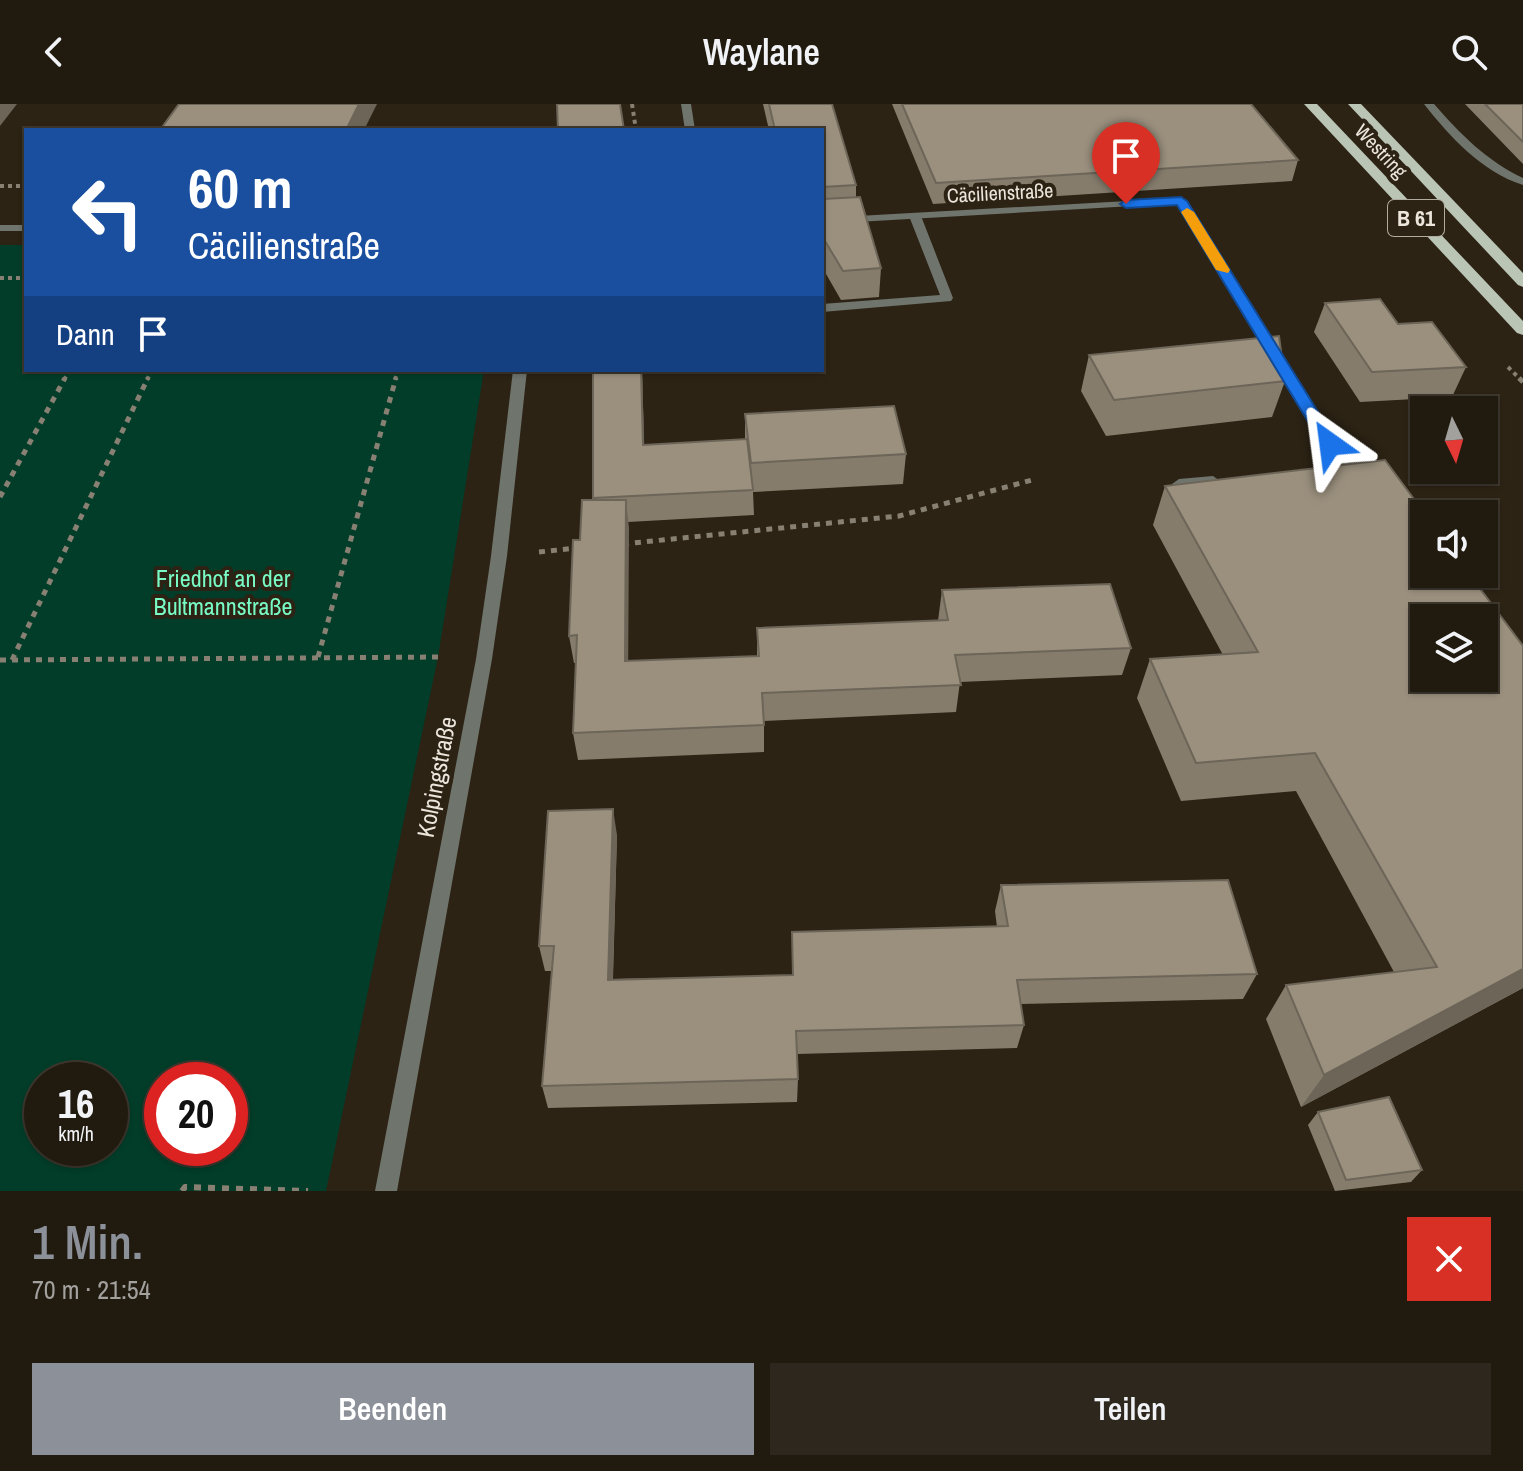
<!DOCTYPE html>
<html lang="de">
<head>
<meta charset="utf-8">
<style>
  :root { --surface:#211a0f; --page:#2d271d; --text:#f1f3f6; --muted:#a2a19e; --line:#3e382f; --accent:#8c9099 }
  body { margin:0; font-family:"Archivo Narrow",sans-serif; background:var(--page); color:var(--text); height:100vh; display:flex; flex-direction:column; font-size:30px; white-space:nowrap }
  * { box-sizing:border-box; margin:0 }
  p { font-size:26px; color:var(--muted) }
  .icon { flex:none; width:44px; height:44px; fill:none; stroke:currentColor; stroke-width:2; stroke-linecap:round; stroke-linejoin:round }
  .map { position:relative; height:1087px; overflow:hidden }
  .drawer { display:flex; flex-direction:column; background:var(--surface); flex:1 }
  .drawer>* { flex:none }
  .top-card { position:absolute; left:24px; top:24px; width:800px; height:244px; border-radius:0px; box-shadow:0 2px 6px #0004,0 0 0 2px var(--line); background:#1a4fa0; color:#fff; overflow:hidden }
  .needle { width:52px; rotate:175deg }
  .tools { position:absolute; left:1410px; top:292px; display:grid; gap:16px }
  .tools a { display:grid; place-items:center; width:88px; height:88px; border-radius:0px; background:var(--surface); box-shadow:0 2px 6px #0004,0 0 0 2px var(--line); font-size:40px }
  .speed { position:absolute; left:24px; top:958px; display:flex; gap:16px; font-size:40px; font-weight:700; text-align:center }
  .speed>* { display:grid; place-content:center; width:104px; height:104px; border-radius:50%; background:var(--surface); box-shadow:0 2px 6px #0004,0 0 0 2px var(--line); line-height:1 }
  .speed small { font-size:20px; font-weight:400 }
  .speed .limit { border:12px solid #d22; background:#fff; color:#111 }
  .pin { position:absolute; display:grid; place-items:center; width:68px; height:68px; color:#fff; margin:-82px -34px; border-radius:50% 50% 50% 0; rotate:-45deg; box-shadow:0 0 8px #0007 }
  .pin .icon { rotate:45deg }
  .me { position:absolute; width:88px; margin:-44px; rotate:329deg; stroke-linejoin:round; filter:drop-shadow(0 0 6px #0008) }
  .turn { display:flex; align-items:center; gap:28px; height:168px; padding:0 32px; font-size:36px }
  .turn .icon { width:104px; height:104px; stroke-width:2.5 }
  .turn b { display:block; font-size:56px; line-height:68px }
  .then { display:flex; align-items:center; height:76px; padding:0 32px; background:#0003; gap:16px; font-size:30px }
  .round { display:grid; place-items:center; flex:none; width:84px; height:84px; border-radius:0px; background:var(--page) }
  .head { display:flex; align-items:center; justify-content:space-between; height:136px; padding:0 32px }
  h1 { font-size:48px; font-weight:600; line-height:60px; color:var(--accent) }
  .cta { display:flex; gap:16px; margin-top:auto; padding:16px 32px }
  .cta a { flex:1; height:92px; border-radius:0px; background:var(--accent); color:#fff; font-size:32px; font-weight:600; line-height:92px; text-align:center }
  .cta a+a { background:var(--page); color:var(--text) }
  header { display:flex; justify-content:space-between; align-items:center; height:104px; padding:0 32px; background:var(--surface); font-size:36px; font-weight:600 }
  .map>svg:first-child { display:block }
</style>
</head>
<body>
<header><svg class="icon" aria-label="back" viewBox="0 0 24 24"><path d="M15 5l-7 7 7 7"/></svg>Waylane<svg class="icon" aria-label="search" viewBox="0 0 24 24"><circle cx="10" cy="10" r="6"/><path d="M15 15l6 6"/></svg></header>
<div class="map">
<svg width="1523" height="1087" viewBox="0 0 1523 1087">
  <rect width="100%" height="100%" fill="#2c2314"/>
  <!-- green -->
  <path fill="#023d29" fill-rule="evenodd" d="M 0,141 L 26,141 L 26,266 L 484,266 L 438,553 L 326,1087 L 0,1087 ZM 42,976 L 110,976 L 110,1044 L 42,1044 ZM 162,976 L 230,976 L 230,1044 L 162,1044 Z"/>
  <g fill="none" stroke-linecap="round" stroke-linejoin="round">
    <!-- path-far2 -->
    <g stroke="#878073" stroke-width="4" stroke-dasharray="4 4" stroke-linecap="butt">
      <polyline points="632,0 636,26"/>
      <polyline points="0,82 26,82"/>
      <polyline points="0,174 26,174"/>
      <polyline points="1508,263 1521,276"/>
      <polyline points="64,276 70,266"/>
      <polyline points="147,276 152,266"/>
      <polyline points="395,276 398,266"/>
    </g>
    <!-- path-far1 -->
    <g stroke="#878073" stroke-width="5" stroke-dasharray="6 6" stroke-linecap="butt">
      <polyline points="1519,274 1523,278"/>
      <polyline points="0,393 65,274"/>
      <polyline points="623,440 899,412 1032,376"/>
      <polyline points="539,448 577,444"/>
      <polyline points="318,553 396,274"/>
      <polyline points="0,556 443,553"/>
      <polyline points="12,556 148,274"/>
    </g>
    <!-- path -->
    <polyline stroke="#878073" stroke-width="6" stroke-dasharray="7 7" stroke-linecap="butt" points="182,1087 185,1083 308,1087"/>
    <!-- service -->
    <g fill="#6f746d" fill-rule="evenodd">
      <polygon points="1177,95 1187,97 1350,362 1368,374 1366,377 1356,377 1340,368 1175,97"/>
      <polygon points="915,109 921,112 953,194 951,197 822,208 822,200 940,191 909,112"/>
      <polygon points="1213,372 1220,377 1218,380 1179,385 1172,380 1179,375"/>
    </g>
    <!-- minor -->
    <g fill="#6f746d" fill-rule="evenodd">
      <polygon points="681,0 691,0 695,26 685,26"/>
      <path d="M 1424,0 L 1434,0 C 1460,30 1487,57 1523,74 L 1523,81 C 1482,68 1450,33 1424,0 Z"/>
      <polygon points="1181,94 1185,95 1185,99 822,120 822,114"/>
      <rect x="0" y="121" width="26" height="6"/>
      <polygon points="513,266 527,266 507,452 492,555 397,1087 375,1087 476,555 491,452"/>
    </g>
    <!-- primary -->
    <g fill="#bac5b6" fill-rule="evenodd">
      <polygon points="1304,0 1317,0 1523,217 1523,231 1517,229"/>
      <polygon points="1348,0 1361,0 1523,169 1523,183 1518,181"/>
    </g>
  </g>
  <!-- wall -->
  <g fill="#857c6c">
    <polygon points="763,0 832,0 856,81 856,93 881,164 879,193 841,196 822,163 822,26 769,26"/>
    <polygon points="892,0 1251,0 1298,56 1292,77 933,100"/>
    <polygon points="1465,0 1523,0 1523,60"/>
    <polygon points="1325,199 1466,263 1452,293 1360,298 1314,228"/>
    <polygon points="1089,251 1285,277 1272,313 1106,332 1081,287"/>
    <polygon points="593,266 642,266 644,341 745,336 745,310 906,350 903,380 753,388 754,411 628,418 628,557 757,552 757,524 938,517 942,486 1131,544 1122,571 960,578 956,608 764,617 764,648 578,656 573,629 576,559 574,559 569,532 580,436 593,396"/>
    <polygon points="1165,382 1523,884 1301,1003 1266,915 1286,881 1394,868 1296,687 1181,697 1137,594 1150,555 1223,551 1153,421"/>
    <polygon points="617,731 613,875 792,871 792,828 997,823 995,807 1001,781 1257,870 1243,895 1021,900 1024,921 1017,944 797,950 798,975 797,998 548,1004 542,982 552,867 545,867 539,842"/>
    <polygon points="1318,1008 1422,1066 1411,1078 1335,1087 1308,1021"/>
  </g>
  <!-- shaded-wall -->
  <g fill="#6c6558">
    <polygon points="0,0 17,0 0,22"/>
    <polygon points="359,0 377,0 364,26 346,26"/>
    <polygon points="641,266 642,266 645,366 643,341"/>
    <polygon points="626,396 629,424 628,585 625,557"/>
    <polygon points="613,705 617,731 612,900 608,876"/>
    <polygon points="1523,865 1523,884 1301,1003 1324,971"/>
  </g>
  <!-- building -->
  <g fill="#9b907e" stroke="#6c6558" stroke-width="2" fill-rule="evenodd">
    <polygon points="179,0 359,0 346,26 160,26"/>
    <polygon points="557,0 620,0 624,26 558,26"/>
    <polygon points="769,0 832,0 856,81 823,83 822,86 822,26 775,26"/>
    <polygon points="902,0 1251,0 1298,56 936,79"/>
    <polygon points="1485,0 1523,0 1523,38"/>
    <polygon points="860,93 881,164 843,167 822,132 822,94 823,95"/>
    <polygon points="1380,195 1398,220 1432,218 1466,263 1372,268 1325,199"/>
    <polygon points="1279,232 1285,277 1114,296 1089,251"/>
    <polygon points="593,266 641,266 643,341 747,335 753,386 593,394"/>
    <polygon points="894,302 906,350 751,359 745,310"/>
    <path d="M 1385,356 L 1425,410 L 1424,470 L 1469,470 L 1523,542 L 1523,865 L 1324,971 L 1286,881 L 1437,863 L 1315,649 L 1196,659 L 1150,555 L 1258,548 L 1165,382 ZM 1424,514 L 1484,514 L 1484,574 L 1424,574 Z"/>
    <polygon points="582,396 626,396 625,557 759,552 757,524 948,516 942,486 1110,480 1131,544 955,551 961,581 762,589 764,621 573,629 577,531 569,532 573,436 580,436"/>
    <polygon points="613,705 608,876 793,871 792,828 1008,822 1001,781 1228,776 1257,870 1017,876 1024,921 796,927 798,975 542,982 554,842 539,842 548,707"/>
    <polygon points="1389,993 1422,1066 1346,1076 1318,1008"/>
  </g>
  <!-- route -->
  <polygon fill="#1a73e8" stroke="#114b97" stroke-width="2" points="1181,93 1187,97 1338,340 1335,344 1324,344 1177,101 1126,104 1120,100 1126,96"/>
  <!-- slow -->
  <polygon fill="#f59e0b" points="1187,104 1194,108 1230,166 1228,169 1216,166 1181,108"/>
  <g text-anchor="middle" stroke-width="8" stroke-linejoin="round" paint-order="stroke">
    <!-- far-street labels -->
    <g font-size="20" fill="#ece6dc" stroke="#2c2314">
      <text transform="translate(1381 47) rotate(47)" y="7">Westring</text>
      <text transform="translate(1000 89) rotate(-3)" y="7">Cäcilienstraße</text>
    </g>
    <!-- shield labels -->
    <rect fill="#2c2314" stroke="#b2aca0" stroke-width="2" x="1388" y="96" width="56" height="36" rx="6"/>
    <g font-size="22" font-weight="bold" fill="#ece6dc">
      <text x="1416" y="122">B 61</text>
    </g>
    <!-- park labels -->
    <g font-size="24" fill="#79fbc5" stroke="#2c2314">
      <text x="223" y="483">Friedhof an der<tspan x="223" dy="28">Bultmannstraße</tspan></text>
    </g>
    <!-- street labels -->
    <g font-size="24" fill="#ece6dc" stroke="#2c2314">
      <text transform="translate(437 673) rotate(-79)" y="8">Kolpingstraße</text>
    </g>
  </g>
</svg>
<div class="tools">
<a><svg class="needle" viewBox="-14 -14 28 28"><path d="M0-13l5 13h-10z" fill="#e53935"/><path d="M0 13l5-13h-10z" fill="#a2a19e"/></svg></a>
<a><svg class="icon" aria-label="sound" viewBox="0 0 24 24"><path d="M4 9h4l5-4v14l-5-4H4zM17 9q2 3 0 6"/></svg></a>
<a><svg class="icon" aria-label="layers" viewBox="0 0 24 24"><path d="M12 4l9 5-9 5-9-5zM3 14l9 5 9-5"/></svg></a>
</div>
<div class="speed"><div>16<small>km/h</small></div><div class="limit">20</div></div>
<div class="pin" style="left:1126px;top:100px;background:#d93025"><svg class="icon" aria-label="arrive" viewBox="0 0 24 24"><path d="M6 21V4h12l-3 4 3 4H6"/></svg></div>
<svg class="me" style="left:1330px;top:340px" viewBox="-20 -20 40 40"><path d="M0-17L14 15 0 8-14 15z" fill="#1a73e8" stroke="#fff" stroke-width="4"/></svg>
<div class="top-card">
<div class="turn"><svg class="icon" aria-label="left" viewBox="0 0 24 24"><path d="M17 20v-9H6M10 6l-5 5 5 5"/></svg><div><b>60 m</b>Cäcilienstraße</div></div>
<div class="then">Dann<svg class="icon" aria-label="arrive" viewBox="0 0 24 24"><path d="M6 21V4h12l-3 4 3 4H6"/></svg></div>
</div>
</div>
<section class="drawer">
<div class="head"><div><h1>1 Min.</h1><p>70 m · 21:54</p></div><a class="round" style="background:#d93025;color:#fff"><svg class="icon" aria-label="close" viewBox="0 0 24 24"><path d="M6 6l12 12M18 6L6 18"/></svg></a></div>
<div class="cta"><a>Beenden</a><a>Teilen</a></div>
</section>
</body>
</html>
